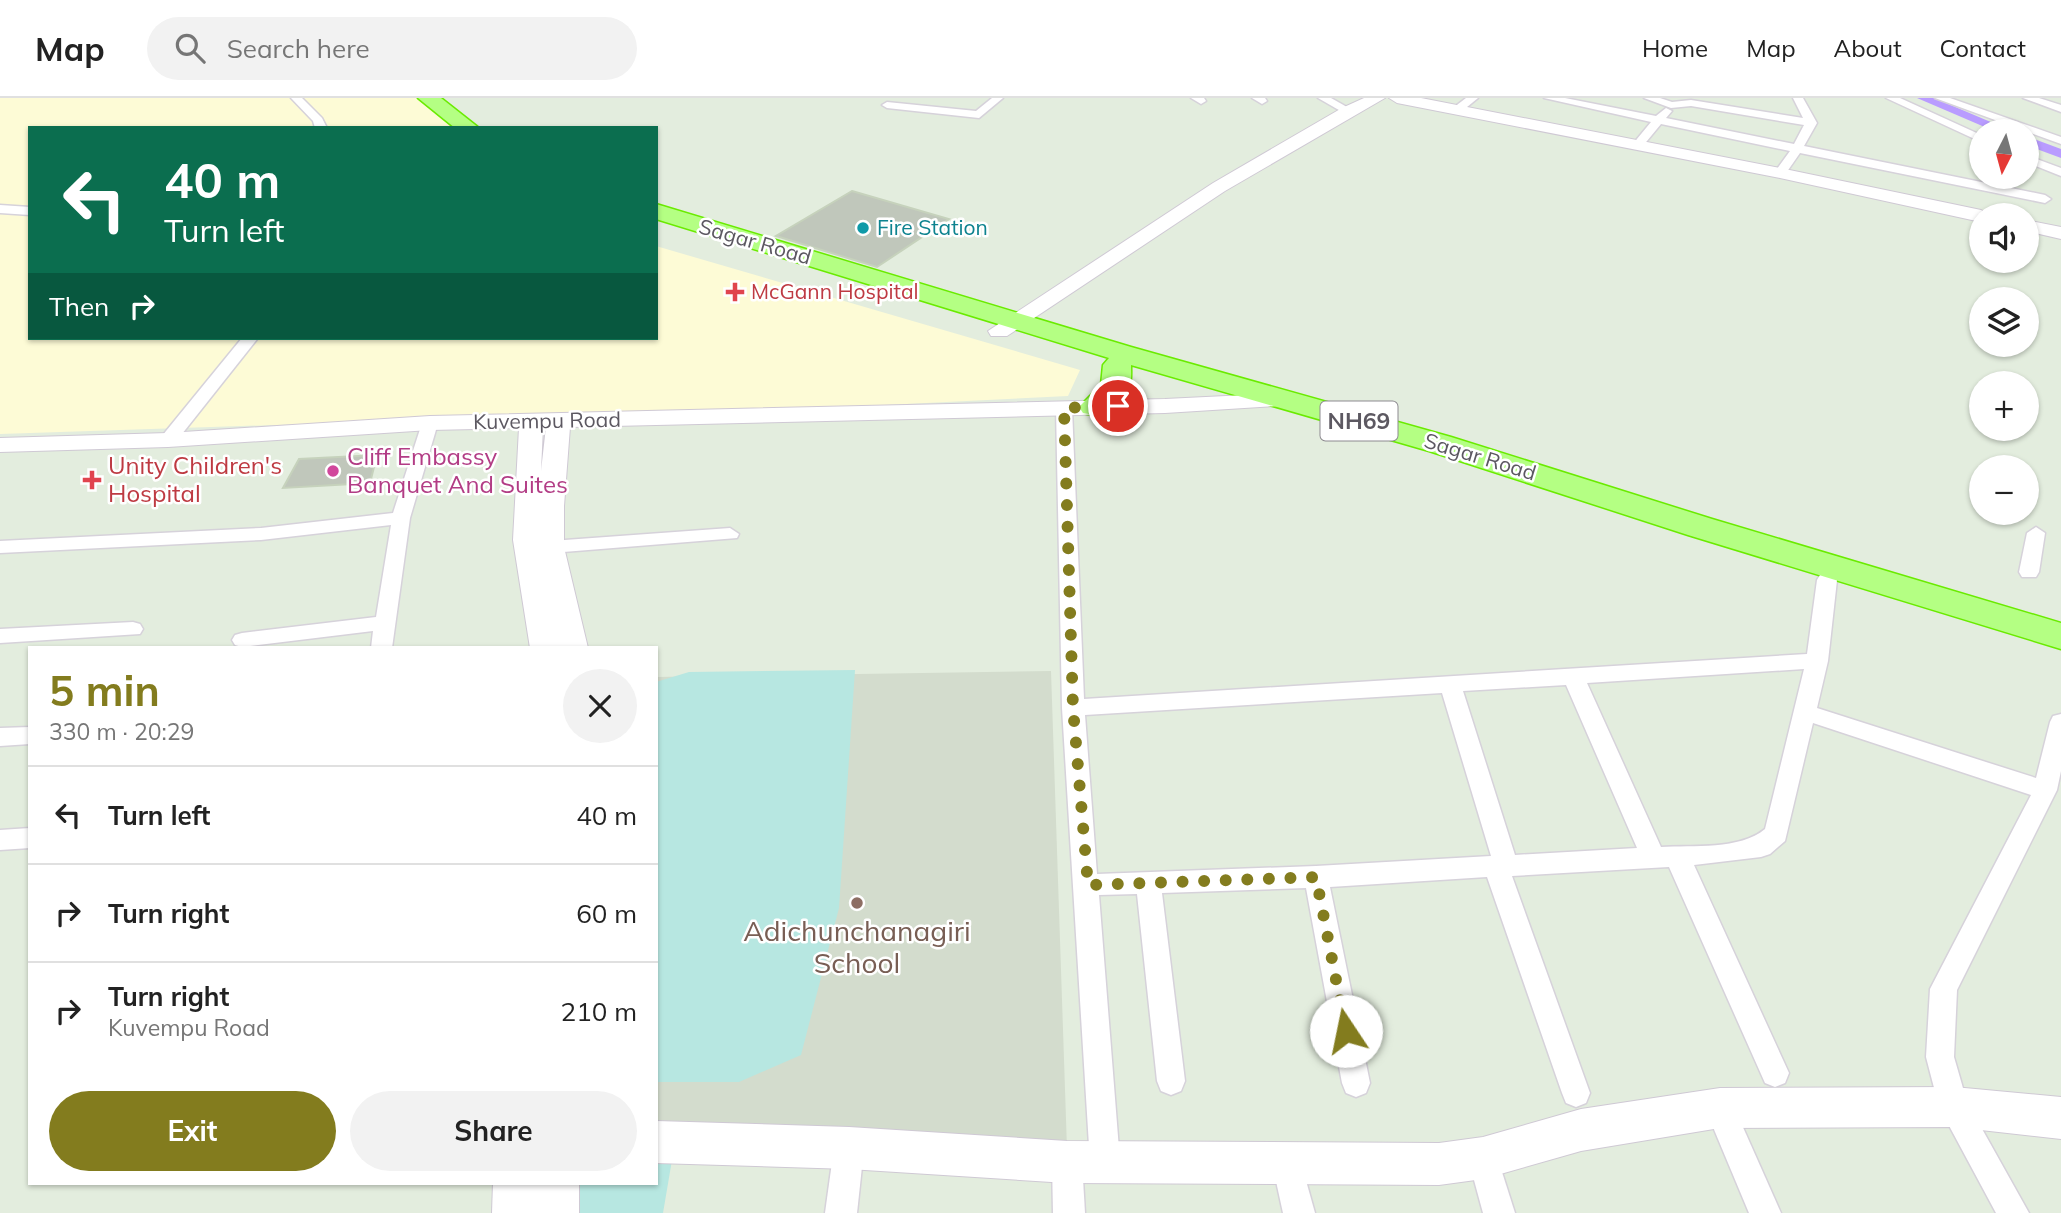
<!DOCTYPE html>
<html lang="en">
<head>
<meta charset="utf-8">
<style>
  :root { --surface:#fff; --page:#f2f2f2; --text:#222; --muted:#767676; --line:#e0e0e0; --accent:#837c1e }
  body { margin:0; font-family:Mulish,sans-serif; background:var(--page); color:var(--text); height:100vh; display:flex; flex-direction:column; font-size:26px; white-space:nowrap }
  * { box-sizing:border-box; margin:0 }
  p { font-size:23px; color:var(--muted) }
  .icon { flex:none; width:38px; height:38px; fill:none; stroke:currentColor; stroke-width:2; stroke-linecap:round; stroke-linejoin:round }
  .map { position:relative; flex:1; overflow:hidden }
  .drawer { position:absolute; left:28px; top:548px; width:630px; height:539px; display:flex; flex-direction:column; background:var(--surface); border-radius:0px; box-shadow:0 2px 5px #0004 }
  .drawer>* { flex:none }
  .guide { position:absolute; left:28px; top:28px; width:630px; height:214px; border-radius:0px; box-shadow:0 2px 5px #0004; background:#0b6e4f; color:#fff; overflow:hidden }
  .needle { width:46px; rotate:186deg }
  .buttons { position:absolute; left:1969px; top:21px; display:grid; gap:14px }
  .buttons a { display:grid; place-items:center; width:70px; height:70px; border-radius:50%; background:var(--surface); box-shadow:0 2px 5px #0004; font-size:35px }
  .pin { position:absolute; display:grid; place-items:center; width:60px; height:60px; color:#fff; margin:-30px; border:4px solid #fff; border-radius:50%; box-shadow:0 2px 7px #0007 }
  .me { position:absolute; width:77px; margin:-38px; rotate:349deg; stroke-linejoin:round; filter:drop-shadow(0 0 5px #0008) }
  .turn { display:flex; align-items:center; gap:24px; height:147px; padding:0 21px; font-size:32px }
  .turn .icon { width:91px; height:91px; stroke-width:2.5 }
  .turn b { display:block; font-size:49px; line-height:60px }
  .then { display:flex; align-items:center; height:66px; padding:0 21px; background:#0003; gap:14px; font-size:26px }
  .round { display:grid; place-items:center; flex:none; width:74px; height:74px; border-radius:37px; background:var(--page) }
  .headline { display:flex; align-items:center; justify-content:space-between; height:119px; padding:0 21px }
  h1 { font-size:42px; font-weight:700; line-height:52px; color:var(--accent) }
  .action { display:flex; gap:14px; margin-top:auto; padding:14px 21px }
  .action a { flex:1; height:80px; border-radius:42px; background:var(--accent); color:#fff; font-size:28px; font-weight:700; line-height:80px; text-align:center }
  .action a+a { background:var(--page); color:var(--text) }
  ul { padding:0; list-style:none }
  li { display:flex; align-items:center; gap:21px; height:98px; padding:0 21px; border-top:2px solid var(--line) }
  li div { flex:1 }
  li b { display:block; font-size:26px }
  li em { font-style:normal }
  header { display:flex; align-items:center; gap:42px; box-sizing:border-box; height:98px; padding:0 35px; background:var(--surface); border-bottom:2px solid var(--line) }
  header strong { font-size:33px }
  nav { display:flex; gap:38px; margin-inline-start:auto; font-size:24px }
  .search { width:490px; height:63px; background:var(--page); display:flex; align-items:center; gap:18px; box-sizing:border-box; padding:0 24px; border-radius:38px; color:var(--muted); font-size:26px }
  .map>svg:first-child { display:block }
</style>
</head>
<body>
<header>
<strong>Map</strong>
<div class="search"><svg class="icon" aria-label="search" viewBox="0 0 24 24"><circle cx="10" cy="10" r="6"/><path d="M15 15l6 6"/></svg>Search here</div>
<nav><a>Home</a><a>Map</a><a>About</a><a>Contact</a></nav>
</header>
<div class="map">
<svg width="2061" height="1115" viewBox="0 0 2061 1115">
  <rect width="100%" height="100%" fill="#e3edde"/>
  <!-- education -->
  <polygon fill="#d3dccd" points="1051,573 1067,1051 656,1030 656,579"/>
  <!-- medical -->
  <polygon fill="#fdfbd6" points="0,0 420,0 461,30 30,30 30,240 656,240 656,148 1080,272 1068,298 885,307 0,336"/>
  <!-- green -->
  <g fill="#b7e7e1">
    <polygon points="855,572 839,810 801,957 739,984 656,984 656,584 689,574"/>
    <polygon points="656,1061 672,1062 663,1115 580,1115 580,1085 656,1085"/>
  </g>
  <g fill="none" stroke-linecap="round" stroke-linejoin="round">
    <!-- canal -->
    <g fill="#b99cff" fill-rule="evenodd">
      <polygon points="1917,0 1934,0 2012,33 1994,33"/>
      <polygon points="2026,38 2061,51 2061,60 2026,47"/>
    </g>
  </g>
  <!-- building -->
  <g fill="#c0c7bb" stroke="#c6d2bc" stroke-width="2">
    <polygon points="852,93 949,121 877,169 776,138"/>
    <polygon points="377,357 370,385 283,390 299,361"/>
  </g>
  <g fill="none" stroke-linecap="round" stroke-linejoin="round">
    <defs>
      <g id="street">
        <polygon points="291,0 302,0 322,20 327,30 315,30 313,23"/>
        <polygon points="992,0 1003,0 979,20 887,10 882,7 887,4 976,13"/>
        <polygon points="1191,0 1204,0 1206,3 1201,6"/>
        <polygon points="1252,0 1265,0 1267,3 1262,6"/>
        <polygon points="1318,0 1331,0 1354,13 1344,15"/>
        <polygon points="1466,0 1478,0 1461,14 1453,14 1453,10"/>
        <polygon points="1544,0 1565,0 1656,18 1666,10 1672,13 1666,20 1794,46 1804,27 1691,8 1671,10 1644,0 1660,0 1672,4 1691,2 1803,20 1793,0 1803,0 1817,25 1804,48 2045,97 2051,101 2045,105 1800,55 1784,78 1780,79 1774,75 1790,53 1661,26 1642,49 1638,51 1632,47 1651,24"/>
        <polygon points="1886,0 1900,0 1981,37 1981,44"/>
        <polygon points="1935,0 1950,0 2061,39 2061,46"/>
        <polygon points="2023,0 2039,0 2061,7 2061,14"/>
        <polygon points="2026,57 2061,70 2061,78 2026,64"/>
        <polygon points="0,107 30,109 30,117 0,115"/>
        <polygon points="242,240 258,240 174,346 162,346 159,342 162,338"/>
        <path d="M 1064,305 L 1072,310 L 1084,601 L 1807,556 L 1817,482 L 1820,477 L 1834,477 L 1837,482 L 1828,563 L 1817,610 L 2036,680 L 2050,624 L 2053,618 L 2061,616 L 2061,673 L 2057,692 L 1957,892 L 1954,959 L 1967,1004 L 2029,1115 L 1996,1115 L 1939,1009 L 1926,959 L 1930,891 L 2031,697 L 1813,625 L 1785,743 L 1770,756 L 1761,759 L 1694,767 L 1789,975 L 1785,985 L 1775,989 L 1765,985 L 1669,769 L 1512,778 L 1590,995 L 1586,1005 L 1576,1009 L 1566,1005 L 1562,995 L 1487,779 L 1330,789 L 1370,985 L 1366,995 L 1356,999 L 1346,995 L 1342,985 L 1306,790 L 1162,795 L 1185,983 L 1181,993 L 1171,997 L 1161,993 L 1157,983 L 1137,796 L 1099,797 L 1120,1064 L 1116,1075 L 1105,1079 L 1094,1075 L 1090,1064 L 1062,610 L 1056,310 ZM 1804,571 L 1765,731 C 1740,752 1693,747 1661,749 L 1587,585 ZM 1566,587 L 1637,750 L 1515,757 L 1463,593 ZM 1442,595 L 1491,758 L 1316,768 L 1097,776 L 1085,617 Z"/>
        <polygon points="430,320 438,325 410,420 392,550 371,550 373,533 242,549 235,547 232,542 235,537 242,535 376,519 391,427 261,442 0,455 0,443 261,430 393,415 422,325"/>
        <polygon points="2036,429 2045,435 2039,474 2036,479 2022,479 2019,474 2027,435"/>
        <polygon points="730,430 739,436 737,440 551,455 544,453 541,449 544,445 551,443"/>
        <polygon points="133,524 140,526 143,531 140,536 0,545 0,531"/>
        <polygon points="30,629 30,646 0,648 0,630"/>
        <polygon points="30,730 30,750 0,752 0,732"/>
        <polygon points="1720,996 1730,1000 1781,1115 1749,1115 1705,1010 1710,1000"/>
        <polygon points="849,1035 860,1039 864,1050 857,1115 825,1115 834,1050 838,1039"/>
        <polygon points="1483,1045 1494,1049 1515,1115 1483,1115 1468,1060 1472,1049"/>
        <polygon points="1067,1049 1078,1053 1082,1064 1085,1115 1053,1115 1052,1064 1056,1053"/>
        <polygon points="1287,1050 1298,1054 1315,1115 1283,1115 1272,1065 1276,1054"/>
      </g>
      <g id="secondary">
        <polygon points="1364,0 1385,0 1225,93 1007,238 991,238 988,233 1213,85 1342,10"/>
        <polygon points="1389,0 1421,0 1780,70 1981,112 1990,117 1981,117 1981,124 1780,80 1397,5"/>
        <polygon points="2026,122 2061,129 2061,141 2026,133"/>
        <path d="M 1286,295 L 1294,297 L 1298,302 L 1294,307 L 1165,315 L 570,329 L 564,408 L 564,449 L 588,550 L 530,550 L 513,442 L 519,330 L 430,332 L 168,349 L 0,354 L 0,340 L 168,335 L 430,318 L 1165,301 ZM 543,329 L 546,329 L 541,373 Z"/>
        <polygon points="1954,989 2061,999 2061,1041 1954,1029 1720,1030 1581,1053 1483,1081 1439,1087 1067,1085 849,1071 656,1065 656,1023 849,1029 1067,1043 1439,1045 1483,1039 1581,1011 1720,990"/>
        <polygon points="493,1085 579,1085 579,1115 492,1115"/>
      </g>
      <g id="highway">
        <polygon points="418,0 441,0 479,30 455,30"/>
        <path d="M 656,106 L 1131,249 L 1451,339 L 1712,421 L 2061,525 L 2061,551 L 1688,437 L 1429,353 L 1131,267 C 1131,274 1132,283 1129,290 C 1122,308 1101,320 1083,315 L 1079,309 L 1101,287 L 1103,267 L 1109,260 L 656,121 Z"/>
      </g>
    </defs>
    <!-- street casing -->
    <use href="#street" stroke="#d6d2da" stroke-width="3"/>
    <!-- secondary casing -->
    <use href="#secondary" stroke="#cfc9d4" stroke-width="2"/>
    <!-- highway casing -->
    <use href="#highway" stroke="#6aeb00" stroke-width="3"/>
    <!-- street -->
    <use href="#street" fill="#fff" fill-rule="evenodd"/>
    <!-- secondary -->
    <use href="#secondary" fill="#fff" fill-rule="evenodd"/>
    <!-- highway -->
    <use href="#highway" fill="#b4ff83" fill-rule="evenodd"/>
  </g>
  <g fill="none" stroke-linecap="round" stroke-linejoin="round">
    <!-- route -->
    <polyline stroke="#837c1e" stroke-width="12" stroke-dasharray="0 21.6" points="1118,308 1064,310 1073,610 1088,787 1316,779 1346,933"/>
  </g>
  <!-- markers -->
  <circle fill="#0f9aa8" stroke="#fff" stroke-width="2.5" cx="863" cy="130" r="7"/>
  <g fill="#e0444e" stroke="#fff" stroke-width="2.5">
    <path d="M731.5 183.5h7v7h7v7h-7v7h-7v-7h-7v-7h7z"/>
    <path d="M88.5 371.5h7v7h7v7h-7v7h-7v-7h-7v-7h7z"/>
  </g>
  <circle fill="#d1479c" stroke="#fff" stroke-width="2.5" cx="333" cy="373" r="7"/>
  <circle fill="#8d6e63" stroke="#fff" stroke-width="2.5" cx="857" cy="805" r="7"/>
  <g text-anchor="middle" stroke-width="5" stroke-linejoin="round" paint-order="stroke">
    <!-- far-culture labels -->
    <g font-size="21" fill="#0d838f" stroke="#fff" text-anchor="start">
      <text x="877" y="137">Fire Station</text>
    </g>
    <!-- far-street labels -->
    <g font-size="21" fill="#5c5861" stroke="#fff">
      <text transform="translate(755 144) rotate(16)" y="7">Sagar Road</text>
      <text transform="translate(547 323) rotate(-1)" y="7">Kuvempu Road</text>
      <text transform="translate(1480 359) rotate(17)" y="7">Sagar Road</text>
    </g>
    <!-- far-health labels -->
    <g font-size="21" fill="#be3a42" stroke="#fff" text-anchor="start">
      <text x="751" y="201">McGann Hospital</text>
    </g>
    <!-- shield labels -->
    <rect fill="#fff" stroke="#8d8a90" stroke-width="2" x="1320.5" y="303.5" width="77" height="39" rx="5"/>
    <g font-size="23" font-weight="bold" fill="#5c5861">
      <text x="1359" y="331">NH69</text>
    </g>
    <!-- hotel labels -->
    <g font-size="24" fill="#b23c85" stroke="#fff" text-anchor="start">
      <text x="347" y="367">Cliff Embassy<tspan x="347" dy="28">Banquet And Suites</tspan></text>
    </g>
    <!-- health labels -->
    <g font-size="24" fill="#be3a42" stroke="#fff" text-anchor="start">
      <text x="108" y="376">Unity Children's<tspan x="108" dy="28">Hospital</tspan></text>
    </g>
    <!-- near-education labels -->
    <g font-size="28" fill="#785e54" stroke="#fff">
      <text x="857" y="843">Adichunchanagiri<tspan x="857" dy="32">School</tspan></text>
    </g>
  </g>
</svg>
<div class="buttons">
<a><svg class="needle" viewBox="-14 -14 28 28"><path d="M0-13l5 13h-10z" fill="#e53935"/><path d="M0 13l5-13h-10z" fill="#767676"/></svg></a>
<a><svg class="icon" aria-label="sound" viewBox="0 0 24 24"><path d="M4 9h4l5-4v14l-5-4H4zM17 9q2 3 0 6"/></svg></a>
<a><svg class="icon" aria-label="layers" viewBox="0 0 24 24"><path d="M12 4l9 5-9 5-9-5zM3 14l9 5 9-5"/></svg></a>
<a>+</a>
<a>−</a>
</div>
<div class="pin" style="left:1118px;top:308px;background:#d93025"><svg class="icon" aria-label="arrive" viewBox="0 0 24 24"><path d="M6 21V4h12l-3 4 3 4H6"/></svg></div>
<svg class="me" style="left:1346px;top:933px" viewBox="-20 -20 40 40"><circle r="19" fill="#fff"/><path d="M0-13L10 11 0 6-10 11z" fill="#837c1e"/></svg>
<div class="guide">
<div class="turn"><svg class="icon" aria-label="left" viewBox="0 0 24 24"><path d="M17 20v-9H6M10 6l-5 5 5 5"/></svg><div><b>40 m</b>Turn left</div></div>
<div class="then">Then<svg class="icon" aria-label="right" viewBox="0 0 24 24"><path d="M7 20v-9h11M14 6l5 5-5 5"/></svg></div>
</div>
<section class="drawer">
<div class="headline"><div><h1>5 min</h1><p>330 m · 20:29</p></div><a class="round"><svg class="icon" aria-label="close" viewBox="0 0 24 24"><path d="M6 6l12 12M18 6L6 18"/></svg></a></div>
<ul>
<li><svg class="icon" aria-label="left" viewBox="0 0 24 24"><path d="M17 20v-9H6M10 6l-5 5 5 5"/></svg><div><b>Turn left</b></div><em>40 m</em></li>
<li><svg class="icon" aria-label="right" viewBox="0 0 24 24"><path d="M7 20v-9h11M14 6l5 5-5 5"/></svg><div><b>Turn right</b></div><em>60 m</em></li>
<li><svg class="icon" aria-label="right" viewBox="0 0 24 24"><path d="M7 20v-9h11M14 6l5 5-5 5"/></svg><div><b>Turn right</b><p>Kuvempu Road</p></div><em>210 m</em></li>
</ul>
<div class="action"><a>Exit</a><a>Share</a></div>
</section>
</div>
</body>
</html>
